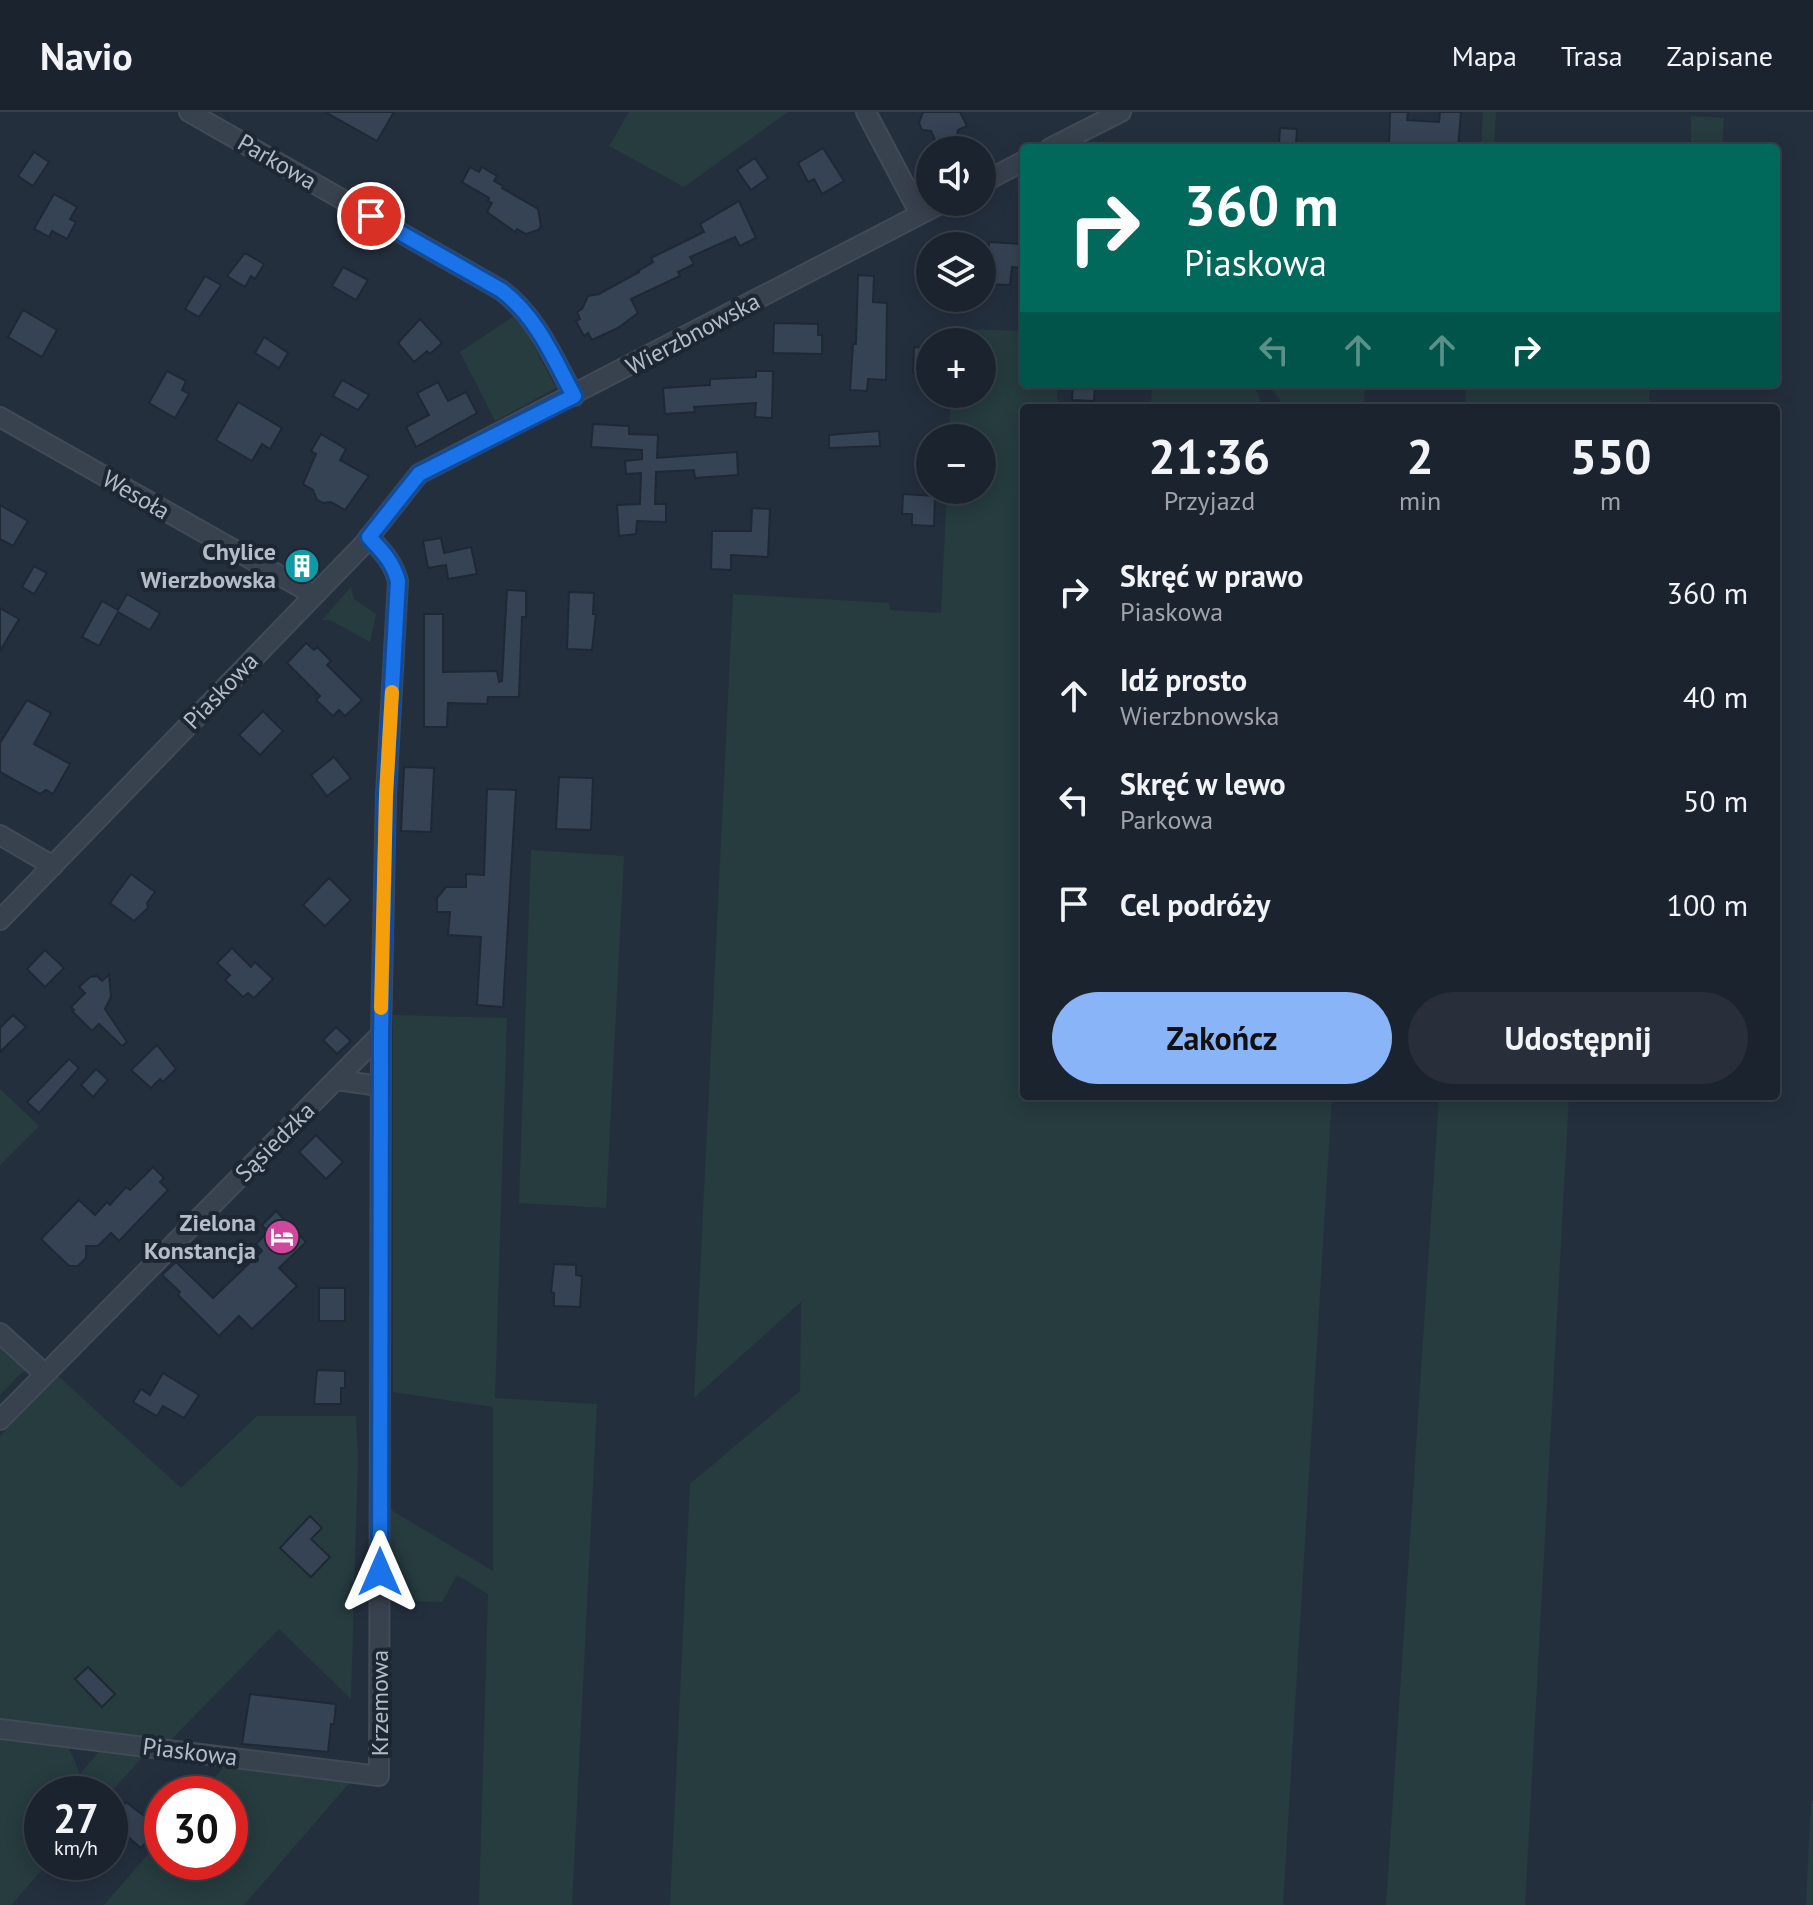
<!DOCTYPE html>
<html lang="pl">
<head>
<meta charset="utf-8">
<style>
  :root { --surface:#1b232e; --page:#282f3a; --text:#f1f3f6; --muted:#a0a4aa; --line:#39404a; --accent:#8ab4f8 }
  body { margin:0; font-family:"PT Sans",sans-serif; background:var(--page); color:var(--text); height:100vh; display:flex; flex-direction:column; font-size:30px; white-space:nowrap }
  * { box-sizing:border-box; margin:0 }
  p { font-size:26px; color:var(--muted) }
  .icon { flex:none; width:44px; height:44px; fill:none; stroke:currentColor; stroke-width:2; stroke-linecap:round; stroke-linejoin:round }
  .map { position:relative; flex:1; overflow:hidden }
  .panel { position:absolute; left:1020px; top:292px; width:760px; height:696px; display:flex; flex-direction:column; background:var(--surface); border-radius:8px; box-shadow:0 4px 20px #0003,0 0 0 2px var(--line) }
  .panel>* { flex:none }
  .banner { position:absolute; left:1020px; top:32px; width:760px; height:244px; border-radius:8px; box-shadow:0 4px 20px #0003,0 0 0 2px var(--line); background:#00695c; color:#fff; overflow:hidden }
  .fabs { position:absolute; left:916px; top:24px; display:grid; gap:16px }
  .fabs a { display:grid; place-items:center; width:80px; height:80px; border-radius:50%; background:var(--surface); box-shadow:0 4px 20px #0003,0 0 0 2px var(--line); font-size:40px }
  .speed { position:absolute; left:24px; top:1664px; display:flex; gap:16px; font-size:40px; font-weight:700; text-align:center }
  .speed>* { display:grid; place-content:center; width:104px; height:104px; border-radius:50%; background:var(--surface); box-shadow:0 4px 20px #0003,0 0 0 2px var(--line); line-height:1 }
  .speed small { font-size:20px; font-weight:400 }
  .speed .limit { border:12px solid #d22; background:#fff; color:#111 }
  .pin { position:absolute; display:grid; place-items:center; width:68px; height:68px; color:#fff; margin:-34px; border:4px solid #fff; border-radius:50%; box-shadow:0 2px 8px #0007 }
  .me { position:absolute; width:88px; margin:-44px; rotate:0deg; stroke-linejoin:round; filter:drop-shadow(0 0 6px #0008) }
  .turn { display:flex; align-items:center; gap:28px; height:168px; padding:0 32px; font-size:36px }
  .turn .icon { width:104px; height:104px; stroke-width:2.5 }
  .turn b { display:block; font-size:56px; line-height:68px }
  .lanes { display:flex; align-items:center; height:76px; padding:0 32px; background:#0003; justify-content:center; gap:40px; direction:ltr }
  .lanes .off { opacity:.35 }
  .eta { display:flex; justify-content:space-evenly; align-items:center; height:136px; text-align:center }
  .eta b { font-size:48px; font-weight:700; line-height:56px }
  .button { display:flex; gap:16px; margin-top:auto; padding:16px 32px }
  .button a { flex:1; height:92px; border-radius:48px; background:var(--accent); color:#111; font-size:32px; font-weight:700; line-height:92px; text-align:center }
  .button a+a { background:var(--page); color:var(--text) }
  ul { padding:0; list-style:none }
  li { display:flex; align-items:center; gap:24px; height:104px; padding:0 32px }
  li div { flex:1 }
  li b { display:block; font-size:30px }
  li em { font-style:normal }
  header { display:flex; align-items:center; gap:48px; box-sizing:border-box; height:112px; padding:0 40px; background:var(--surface); border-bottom:2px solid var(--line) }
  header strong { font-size:38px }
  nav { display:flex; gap:44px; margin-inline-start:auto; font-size:28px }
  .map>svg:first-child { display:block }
</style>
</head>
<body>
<header>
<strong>Navio</strong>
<nav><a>Mapa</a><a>Trasa</a><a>Zapisane</a></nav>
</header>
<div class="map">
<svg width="1813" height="1793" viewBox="0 0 1813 1793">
  <rect width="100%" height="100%" fill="#242f3e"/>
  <!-- green -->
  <g fill="#263c3f">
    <polygon points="629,0 788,0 684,75 609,34"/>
    <polygon points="1483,0 1496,0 1494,36 1481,36"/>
    <polygon points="1691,4 1724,6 1722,36 1687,36 1691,29"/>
    <polygon points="517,202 556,276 495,309 460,240"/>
    <polygon points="954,217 1024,219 1024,272 1057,272 1057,296 1024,296 1024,984 1332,984 1283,1793 670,1793 690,1372 800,1279 801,1190 694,1286 733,482 889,491 890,498 941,501 947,378 982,378 982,326 949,326 951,282 982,282 982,230 953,230"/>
    <polygon points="1152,272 1254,272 1263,296 1151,296"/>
    <polygon points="1267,272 1365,272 1364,296 1280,296 1280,288"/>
    <polygon points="1466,272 1650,272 1649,296 1465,296"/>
    <polygon points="351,475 354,487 376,502 370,530 330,508 322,508"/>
    <polygon points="531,738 624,744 606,1096 519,1091"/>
    <polygon points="393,903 507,906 495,1286 597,1292 572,1793 479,1793 488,1482 457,1463 442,1490 390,1489 391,1398 493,1459 493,1295 393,1280"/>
    <polygon points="0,977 39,1014 0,1053"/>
    <polygon points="1439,984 1569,984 1525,1793 1386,1793"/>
    <polygon points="0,1209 42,1248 19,1263 0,1283"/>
    <polygon points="58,1264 181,1376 257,1304 356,1304 358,1346 351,1587 279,1517 170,1629 0,1609 0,1324"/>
    <polygon points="0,1628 69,1636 80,1662 103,1635 148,1639 109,1682 42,1682 42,1750 49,1750 11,1793 0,1793"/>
    <polygon points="226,1652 351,1669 244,1793 104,1793 162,1726 162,1750 230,1750 230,1682 201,1682"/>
    <polygon points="1811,1689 1813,1689 1813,1793 1806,1793"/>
  </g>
  <!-- building -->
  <g fill="#364354" stroke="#1f2835" stroke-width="2">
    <polygon points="325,0 394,0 377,29"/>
    <polygon points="923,0 960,0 967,14 958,18 956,30 944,25 936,30 931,19 922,18 919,11"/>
    <polygon points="1390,0 1408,0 1407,8 1439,10 1440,0 1461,0 1458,36 1389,34"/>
    <polygon points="1280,16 1297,17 1296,32 1279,31"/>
    <polygon points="823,36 844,69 822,82 814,67 808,70 798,51"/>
    <polygon points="34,40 49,50 33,74 18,64"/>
    <polygon points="755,46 768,66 751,78 737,58"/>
    <polygon points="470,55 479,60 482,55 497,64 494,69 503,74 502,76 538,97 541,114 538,118 526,122 517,117 515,120 487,100 492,91 488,89 489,86 462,70"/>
    <polygon points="54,82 77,95 70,107 76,110 67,127 52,119 49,125 34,117"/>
    <polygon points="739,89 756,126 740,134 735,125 690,145 694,152 678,160 680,164 631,187 638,201 618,216 592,228 588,221 584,224 576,209 580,207 577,200 582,197 588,184 599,182 639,160 638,159 653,150 651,146 704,120 700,112"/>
    <polygon points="989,130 1024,132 1024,156 1012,155 1010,173 987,172"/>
    <polygon points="245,141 264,152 255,167 251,164 245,175 227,164"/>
    <polygon points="343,155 368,168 356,188 332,174"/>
    <polygon points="858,163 874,164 873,190 887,191 886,268 868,267 867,279 850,278 853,232 856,232"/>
    <polygon points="205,164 221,173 199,205 185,197"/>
    <polygon points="23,198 57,218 42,245 8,225"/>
    <polygon points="420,207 442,231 430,242 427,239 414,250 398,231"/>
    <polygon points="774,211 818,212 818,223 822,223 822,242 773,241"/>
    <polygon points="264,225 288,241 279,256 255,241"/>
    <polygon points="914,235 930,236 930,262 913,261"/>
    <polygon points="167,259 186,269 182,278 189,282 175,306 149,291"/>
    <polygon points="756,259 773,259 772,306 755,305 756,291 694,295 695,300 665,302 663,276 710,273 710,267 756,265"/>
    <polygon points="342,268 369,283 358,298 333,284"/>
    <polygon points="438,270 448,289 466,280 477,301 416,335 406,315 429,303 417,281"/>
    <polygon points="1073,272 1095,272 1094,289 1072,288"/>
    <polygon points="238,290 282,316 270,337 262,332 252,349 216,328"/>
    <polygon points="593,312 629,314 629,322 658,323 657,346 737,340 738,363 695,366 694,358 656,360 655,392 666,392 666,410 637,409 636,422 619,424 617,393 640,392 641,361 626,362 625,349 642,347 642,338 591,335"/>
    <polygon points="879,319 880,334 829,336 829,323"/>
    <polygon points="321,322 346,337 340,348 369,364 345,398 331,390 323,391 317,388 313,378 303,372 316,342 311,339"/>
    <polygon points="903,382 935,384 934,414 912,413 912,402 902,402"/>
    <polygon points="0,393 28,409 13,434 0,427"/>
    <polygon points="752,396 770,397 768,445 731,443 731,458 711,457 712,419 751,419"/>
    <polygon points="441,426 444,441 471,435 477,462 448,467 446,453 428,456 423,429"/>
    <polygon points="34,454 47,461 34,482 22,475"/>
    <polygon points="507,478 526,479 526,505 522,505 519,585 488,585 487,592 448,591 447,615 424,615 424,502 443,502 443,560 497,559 499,570 502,569"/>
    <polygon points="569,480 594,481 593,502 596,502 592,538 567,537"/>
    <polygon points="127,482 160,501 150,518 118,500 99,534 82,525 102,489 118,498"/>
    <polygon points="0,496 19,507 0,539"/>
    <polygon points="306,531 314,538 317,535 331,549 327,553 362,588 345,604 339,598 333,604 316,588 320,584 287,551"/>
    <polygon points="27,588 51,601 34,632 70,652 53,682 46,678 40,682 0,660 0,631"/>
    <polygon points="263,599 283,619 260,643 239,623"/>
    <polygon points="334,645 351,666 327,684 311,663"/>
    <polygon points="404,655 434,656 431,720 401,719"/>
    <polygon points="559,665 593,666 591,718 556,717"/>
    <polygon points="487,677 516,678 503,895 477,893 481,825 448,823 450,800 437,800 437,786 446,775 466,775 466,762 484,763"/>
    <polygon points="131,762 155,780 147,791 148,796 134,809 110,791"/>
    <polygon points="329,766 351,788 325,814 303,793"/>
    <polygon points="232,836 251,855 255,850 273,867 254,886 248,881 243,885 225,868 230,863 217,851"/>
    <polygon points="45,838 64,856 45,875 27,857"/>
    <polygon points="109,863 111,885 105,897 127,930 122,934 99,912 92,919 72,899 74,898 71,895 85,881 79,875 90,865 97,864 102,869"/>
    <polygon points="13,903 26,915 0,940 0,916"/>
    <polygon points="336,915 351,929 337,942 323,928"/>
    <polygon points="157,933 176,957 163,970 160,967 151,976 131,958"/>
    <polygon points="69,947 79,956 39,1001 27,990"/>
    <polygon points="96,957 108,968 93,985 81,973"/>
    <polygon points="316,1023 343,1050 326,1067 299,1040"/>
    <polygon points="153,1055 164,1066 160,1070 168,1078 119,1129 111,1121 98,1134 86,1134 86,1146 78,1154 69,1154 41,1127 79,1088 95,1103 107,1090 110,1093 126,1075 130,1078"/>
    <polygon points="276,1099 306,1130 279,1156 297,1174 252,1217 239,1204 219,1224 178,1183 180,1180 162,1163 176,1150 213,1186 262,1139 256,1132 268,1120 262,1113"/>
    <polygon points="554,1152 576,1153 576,1163 582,1164 580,1195 554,1194 554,1181 551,1180"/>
    <rect x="319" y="1176" width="26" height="33"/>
    <polygon points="317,1258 345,1259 345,1276 341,1276 341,1292 314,1292"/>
    <polygon points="163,1261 199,1283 184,1306 163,1294 157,1304 133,1290 141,1277 150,1283"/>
    <polygon points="310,1404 322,1416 311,1427 330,1445 311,1465 280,1436"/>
    <polygon points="88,1555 115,1582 102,1595 75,1567"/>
    <polygon points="250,1582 336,1592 334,1612 331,1612 328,1640 242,1632"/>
    <polygon points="126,1690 144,1704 151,1696 162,1705 162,1712 141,1736 128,1725 123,1732 110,1720 110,1700 116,1702"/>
  </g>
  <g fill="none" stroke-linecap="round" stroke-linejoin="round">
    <defs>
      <g id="street">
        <path d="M 189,0 L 501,178 C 537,205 553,245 574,284"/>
        <polyline points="866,0 920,102"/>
        <polyline points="1050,36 1121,0"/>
        <polyline points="982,71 1024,49"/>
        <polyline points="0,305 314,483"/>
        <polyline points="0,723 53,754"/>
        <polyline points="0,808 362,434 419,362 944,90"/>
        <polyline points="336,968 380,974"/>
        <polyline points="0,1221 45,1262"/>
        <polyline points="0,1308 381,922"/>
        <path d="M 0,1617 L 379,1664 L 381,922 L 386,683 L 398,469 C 393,450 383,440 369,425"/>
      </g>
    </defs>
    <!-- street casing -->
    <use href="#street" stroke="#414a57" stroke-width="22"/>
    <!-- street -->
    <use href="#street" stroke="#38414e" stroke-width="18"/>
  </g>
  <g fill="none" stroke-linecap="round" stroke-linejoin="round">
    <defs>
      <path id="route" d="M 371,104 L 501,178 C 537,205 553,245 574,284 L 419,362 L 369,425 C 383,440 393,450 398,469 L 386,683 L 381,922 L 380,1460"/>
    </defs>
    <!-- route casing -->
    <use href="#route" stroke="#114b97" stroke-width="20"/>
    <!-- route -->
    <use href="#route" stroke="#1a73e8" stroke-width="14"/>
    <!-- slow -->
    <polyline stroke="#f59e0b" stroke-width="14" points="381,896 386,683 392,580"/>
  </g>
  <!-- icons -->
  <defs>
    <symbol id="building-disc" viewBox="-11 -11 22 22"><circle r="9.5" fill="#0f9aa8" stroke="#1d2633"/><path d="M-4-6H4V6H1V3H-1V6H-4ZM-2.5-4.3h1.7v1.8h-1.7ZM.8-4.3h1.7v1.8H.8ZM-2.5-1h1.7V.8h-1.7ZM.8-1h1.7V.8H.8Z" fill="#fff"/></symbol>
    <symbol id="hotel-disc" viewBox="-11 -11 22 22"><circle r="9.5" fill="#d1479c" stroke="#1d2633"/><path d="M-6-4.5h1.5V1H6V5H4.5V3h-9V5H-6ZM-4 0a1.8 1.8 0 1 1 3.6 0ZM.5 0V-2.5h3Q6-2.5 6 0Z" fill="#fff"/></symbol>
  </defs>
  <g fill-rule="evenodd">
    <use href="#building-disc" x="282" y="434" width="40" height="40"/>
    <use href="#hotel-disc" x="262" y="1105" width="40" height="40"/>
  </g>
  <g text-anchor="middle" stroke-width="8" stroke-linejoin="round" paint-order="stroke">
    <!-- street labels -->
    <g font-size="24" fill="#b4bcc9" stroke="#1d2633">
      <text transform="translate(277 50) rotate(30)" y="8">Parkowa</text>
      <text transform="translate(693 222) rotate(-28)" y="8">Wierzbnowska</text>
      <text transform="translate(136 383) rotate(30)" y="8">Wesoła</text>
      <text transform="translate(221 579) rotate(-46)" y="8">Piaskowa</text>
      <text transform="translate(275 1030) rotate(-45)" y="8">Sąsiedzka</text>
      <text transform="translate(380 1591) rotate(-90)" y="8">Krzemowa</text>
      <text transform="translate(190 1640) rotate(7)" y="8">Piaskowa</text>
    </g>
    <!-- poi labels -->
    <g font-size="24" font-weight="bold" fill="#b4bcc9" stroke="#1d2633" text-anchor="end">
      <text x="276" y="448">Chylice<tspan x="276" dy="28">Wierzbowska</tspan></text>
      <text x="256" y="1119">Zielona<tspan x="256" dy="28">Konstancja</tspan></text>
    </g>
  </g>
</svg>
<div class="fabs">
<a><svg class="icon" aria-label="sound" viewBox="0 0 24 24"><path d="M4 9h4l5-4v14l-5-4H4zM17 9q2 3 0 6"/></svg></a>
<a><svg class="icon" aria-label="layers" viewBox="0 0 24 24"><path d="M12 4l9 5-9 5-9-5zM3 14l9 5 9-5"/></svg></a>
<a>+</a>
<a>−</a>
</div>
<div class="speed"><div>27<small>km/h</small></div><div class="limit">30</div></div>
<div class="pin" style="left:371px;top:104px;background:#d93025"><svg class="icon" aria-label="arrive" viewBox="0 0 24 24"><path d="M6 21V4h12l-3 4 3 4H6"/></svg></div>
<svg class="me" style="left:380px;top:1460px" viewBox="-20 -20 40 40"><path d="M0-17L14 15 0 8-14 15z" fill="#1a73e8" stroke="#fff" stroke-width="4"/></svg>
<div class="banner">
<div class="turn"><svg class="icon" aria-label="right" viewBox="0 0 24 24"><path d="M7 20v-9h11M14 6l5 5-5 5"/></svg><div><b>360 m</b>Piaskowa</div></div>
<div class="lanes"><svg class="icon off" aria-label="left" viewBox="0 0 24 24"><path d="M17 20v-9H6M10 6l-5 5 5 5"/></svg><svg class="icon off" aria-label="ahead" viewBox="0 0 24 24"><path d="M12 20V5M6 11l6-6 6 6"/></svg><svg class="icon off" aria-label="ahead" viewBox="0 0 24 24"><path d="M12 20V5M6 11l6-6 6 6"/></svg><svg class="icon" aria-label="right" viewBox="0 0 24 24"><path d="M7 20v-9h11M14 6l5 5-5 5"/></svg></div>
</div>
<section class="panel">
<div class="eta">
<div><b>21:36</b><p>Przyjazd</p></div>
<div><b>2</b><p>min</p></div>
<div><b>550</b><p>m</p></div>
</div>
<ul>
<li><svg class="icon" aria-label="right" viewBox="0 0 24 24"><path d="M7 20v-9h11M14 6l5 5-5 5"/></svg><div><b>Skręć w prawo</b><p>Piaskowa</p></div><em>360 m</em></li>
<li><svg class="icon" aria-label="ahead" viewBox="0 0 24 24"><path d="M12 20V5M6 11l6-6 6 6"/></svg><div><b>Idź prosto</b><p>Wierzbnowska</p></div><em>40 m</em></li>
<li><svg class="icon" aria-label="left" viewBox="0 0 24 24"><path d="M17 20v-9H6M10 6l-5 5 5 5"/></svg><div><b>Skręć w lewo</b><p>Parkowa</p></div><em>50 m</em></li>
<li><svg class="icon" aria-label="arrive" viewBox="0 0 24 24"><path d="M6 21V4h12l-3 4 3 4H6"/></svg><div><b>Cel podróży</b></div><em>100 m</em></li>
</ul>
<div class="button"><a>Zakończ</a><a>Udostępnij</a></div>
</section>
</div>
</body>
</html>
